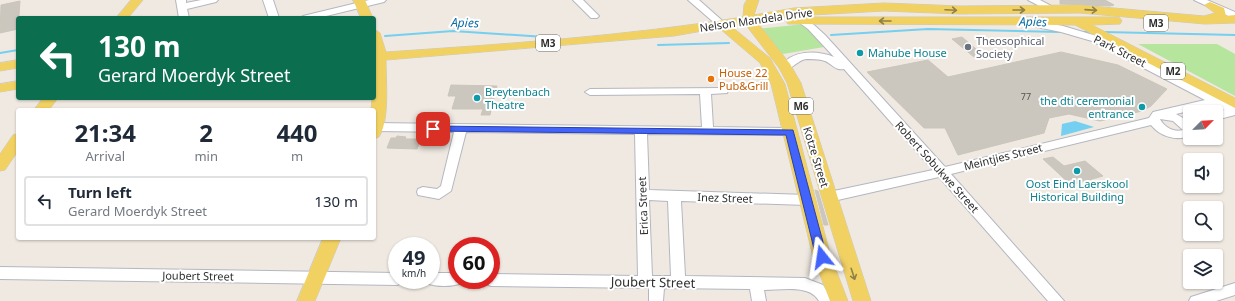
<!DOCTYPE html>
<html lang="en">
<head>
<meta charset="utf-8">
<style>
  :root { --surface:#fff; --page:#f6f6f7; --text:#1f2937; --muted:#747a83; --line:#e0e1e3 }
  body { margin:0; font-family:"Noto Sans",sans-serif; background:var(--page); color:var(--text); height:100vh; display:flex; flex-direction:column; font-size:15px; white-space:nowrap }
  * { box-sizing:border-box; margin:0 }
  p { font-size:13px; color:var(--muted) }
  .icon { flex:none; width:22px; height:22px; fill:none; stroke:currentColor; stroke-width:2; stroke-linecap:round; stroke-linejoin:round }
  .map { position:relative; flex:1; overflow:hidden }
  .sheet { position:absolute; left:16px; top:108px; width:360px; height:132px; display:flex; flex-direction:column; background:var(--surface); border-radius:4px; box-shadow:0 1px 3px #0004 }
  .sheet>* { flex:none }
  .guide { position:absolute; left:16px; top:16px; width:360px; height:84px; border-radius:4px; box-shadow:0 1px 3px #0004; background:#0b6e4f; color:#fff; overflow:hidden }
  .needle { width:26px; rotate:66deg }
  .controls { position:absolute; left:1183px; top:105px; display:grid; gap:8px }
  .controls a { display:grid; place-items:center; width:40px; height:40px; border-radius:4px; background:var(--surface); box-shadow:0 1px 3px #0004; font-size:20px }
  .speed { position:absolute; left:388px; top:237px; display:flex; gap:8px; font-size:20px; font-weight:700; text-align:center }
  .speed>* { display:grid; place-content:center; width:52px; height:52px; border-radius:50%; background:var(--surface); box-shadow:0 1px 3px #0004; line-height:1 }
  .speed small { font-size:10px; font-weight:400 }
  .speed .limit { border:6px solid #d22; background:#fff; color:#111 }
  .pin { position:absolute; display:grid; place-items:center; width:34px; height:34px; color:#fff; margin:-17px; border-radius:8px; box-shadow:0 2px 6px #0006 }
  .me { position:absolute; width:44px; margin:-22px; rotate:345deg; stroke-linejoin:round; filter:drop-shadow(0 0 3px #0008) }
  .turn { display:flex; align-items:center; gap:14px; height:84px; padding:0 16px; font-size:18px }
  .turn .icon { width:52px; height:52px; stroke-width:2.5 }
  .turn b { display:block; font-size:28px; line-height:34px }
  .eta { display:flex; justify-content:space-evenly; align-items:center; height:68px; text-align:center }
  .eta b { font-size:24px; font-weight:700; line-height:28px }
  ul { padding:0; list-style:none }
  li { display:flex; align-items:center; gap:12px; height:50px; margin:0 8px 6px; padding:0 8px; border:2px solid var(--line); border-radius:4px }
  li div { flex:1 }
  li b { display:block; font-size:15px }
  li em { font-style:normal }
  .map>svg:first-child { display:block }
</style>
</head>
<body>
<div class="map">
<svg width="1235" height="301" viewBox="0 0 1235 301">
  <rect width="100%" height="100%" fill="#efe9e1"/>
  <!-- green -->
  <g fill="#b6e59e">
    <polygon points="805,24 824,47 783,54 779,53 757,29"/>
    <polygon points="1138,44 1217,44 1235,54 1235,96"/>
  </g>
  <!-- water -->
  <polygon fill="#75cff0" points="1075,121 1094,127 1061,136 1062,124"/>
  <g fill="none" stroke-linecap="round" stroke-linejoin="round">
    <!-- stream -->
    <g stroke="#75cff0" stroke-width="2">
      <polyline points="1080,32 1091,32"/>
      <polyline points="1104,32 1235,35"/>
      <polyline points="831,35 928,29 1061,32"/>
      <polyline points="385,36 453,31 545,37"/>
      <polyline points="658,45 729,43"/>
      <polyline points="0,53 18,50"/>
    </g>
  </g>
  <!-- building -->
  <g fill="#cbc7bf" stroke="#cbc5ba">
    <polygon points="1060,0 1105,0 1114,5 1110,6 1060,4"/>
    <polygon points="20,1 18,29 0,33 1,5"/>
    <polygon points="962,37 983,55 974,57 952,39"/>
    <polygon points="1061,52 1118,65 1167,89 1151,106 1142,111 1100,121 1069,114 1049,118 1044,133 958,155 945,128 924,128 867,72 928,60 948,77"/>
    <polygon points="451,85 497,86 490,115 481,115 483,109 452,109 456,96 448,96"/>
    <polygon points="397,136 406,137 405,139 421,139 417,149 387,148 391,138 396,138"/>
    <polygon points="1053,157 1064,166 1085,161 1103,176 1071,185 1043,159"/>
    <polygon points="815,190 818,191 828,225 824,225"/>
  </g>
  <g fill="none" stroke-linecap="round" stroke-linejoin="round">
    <defs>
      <g id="minor">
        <polygon points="176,0 186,0 186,3 201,0 218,0 216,2 187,9 189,18 179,18"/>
        <polygon points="263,0 273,0 279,18 269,18"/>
        <polygon points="369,0 386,0 384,2 318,18 301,18 303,16"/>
        <polygon points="573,0 583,0 599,16 597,18 591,18"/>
        <polygon points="688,0 699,0 726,24 721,27 718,26"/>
        <polygon points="1028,0 1040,0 1057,9 1052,12 1049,11"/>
        <polygon points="1194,0 1207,0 1235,12 1235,19"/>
        <path d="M 802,18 L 814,25 L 825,35 L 945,167 L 1149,118 L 1153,112 L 1205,100 L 1092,41 L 1061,32 L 1027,25 L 1025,23 L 1030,20 L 1063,26 L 1100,37 L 1217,97 L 1224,97 L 1225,101 L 1235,106 L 1235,115 L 1216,120 L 1216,112 L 1224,110 L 1214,105 L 1176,114 L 1190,122 L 1190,136 C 1176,141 1161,137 1151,125 L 951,174 L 1064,301 L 1048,301 L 939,177 L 829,202 L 824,200 L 823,197 L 824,194 L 829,192 L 933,170 L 844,69 C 836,71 832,64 825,61 C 819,59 812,59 806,59 C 797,60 791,72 781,69 L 780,67 C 792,50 816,50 834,57 L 808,29 L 797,21 L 799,19 ZM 1160,119 L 1173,121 L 1183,130 C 1174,133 1164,127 1160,119 Z"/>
        <path d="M 723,88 L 727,89 L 728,91 L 727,93 L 711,94 L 713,127 L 790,128 L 794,129 L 796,132 L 794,135 L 647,134 L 649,190 L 807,195 L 812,197 L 813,200 L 812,203 L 807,205 L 681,201 L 685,276 L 805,278 L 823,285 L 833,301 L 819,301 C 810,284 781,290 764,290 L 766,301 L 752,301 L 750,289 L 664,288 L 663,301 L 649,301 L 649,288 L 491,286 L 486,284 L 484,280 L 491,280 L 491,274 L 638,276 L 635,134 L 466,132 L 451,191 L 439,199 L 418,195 L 417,192 L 418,189 L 423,187 L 437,189 L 441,186 L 454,132 L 374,131 L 374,123 L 702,127 L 700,94 L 590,95 L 585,92 L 590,89 ZM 649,200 L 668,201 L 671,276 L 652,276 Z"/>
        <polygon points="0,267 397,273 397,280 404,280 402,283 397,285 0,279"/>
        <path d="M 431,273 L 457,273 L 457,280 L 464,280 L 462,283 C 452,287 436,287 426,283 L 424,280 L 431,280 Z"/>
        <polygon points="1235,283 1235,295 1216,301 1189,301 1191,297"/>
      </g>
      <g id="major">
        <polygon points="131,0 143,0 128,18 116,18"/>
        <polygon points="353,0 365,0 373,18 361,18"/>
        <path d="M 747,0 L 759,0 L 754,15 L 794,8 L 884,3 L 960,6 L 1080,5 L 1204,16 L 1215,13 L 1204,5 L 1210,2 L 1224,8 L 1226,16 L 1235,15 L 1235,23 L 1205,24 L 1080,13 L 960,14 L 884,11 L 794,16 L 757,22 L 790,64 L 801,83 L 871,301 L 853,301 L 787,83 L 779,68 L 745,24 L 731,26 L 770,58 L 785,84 L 831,257 L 848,301 L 830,301 L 813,257 L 771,84 L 760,63 L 719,28 L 674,36 L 386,60 C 386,81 390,120 379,137 L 374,139 L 374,110 L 371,110 L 372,98 L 374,98 L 374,29 L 380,33 L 386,52 C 505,44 625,36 743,17 L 744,5 Z"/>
        <polygon points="792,17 1116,17 1120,18 1122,21 1120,24 1092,25 1235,98 1235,108 1075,25 788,24 786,21"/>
        <polygon points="18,60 18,68 0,71 0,63"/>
        <polygon points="18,81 18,89 0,92 0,84"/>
        <polygon points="43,98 58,98 49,110 34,110"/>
        <polygon points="18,134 18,151 5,170 0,171 0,154 13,135"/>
        <polygon points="323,238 341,238 315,301 297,301"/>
      </g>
    </defs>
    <!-- minor casing -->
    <use href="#minor" stroke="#b4b7c1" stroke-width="2"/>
    <!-- major casing -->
    <use href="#major" stroke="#c9c9c9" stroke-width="1"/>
    <!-- minor -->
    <use href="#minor" fill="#fff" fill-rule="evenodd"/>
    <!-- major -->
    <use href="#major" fill="#f2d163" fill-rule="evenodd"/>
  </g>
  <!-- one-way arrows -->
  <defs><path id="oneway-shaft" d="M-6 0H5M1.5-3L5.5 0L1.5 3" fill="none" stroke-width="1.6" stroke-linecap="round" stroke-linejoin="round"/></defs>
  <g stroke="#908048">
    <use href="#oneway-shaft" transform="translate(951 10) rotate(3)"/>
    <use href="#oneway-shaft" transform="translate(1019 10)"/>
    <use href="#oneway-shaft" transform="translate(1091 10) rotate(4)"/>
    <use href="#oneway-shaft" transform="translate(885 21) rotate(-180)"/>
    <use href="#oneway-shaft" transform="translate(853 274) rotate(72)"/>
  </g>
  <!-- route -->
  <polygon fill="#4264fb" stroke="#2b41a3" points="433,126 793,130 827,257 822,261 816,257 786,135 430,131 430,127"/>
  <!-- markers -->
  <circle fill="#6b7280" stroke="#fff" stroke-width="1.5" cx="968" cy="47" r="4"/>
  <g fill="#0f9aa8" stroke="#fff" stroke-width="1.5">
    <circle cx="860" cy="53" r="4"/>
    <circle cx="477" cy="98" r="4"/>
    <circle cx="1142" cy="107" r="4"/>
    <circle cx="1077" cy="171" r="4"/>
  </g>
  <circle fill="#e8710a" stroke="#fff" stroke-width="1.5" cx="711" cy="79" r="4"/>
  <g text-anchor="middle" stroke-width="4" stroke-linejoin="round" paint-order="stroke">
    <!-- number labels -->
    <g font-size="9" fill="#555452">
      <text x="1026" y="100">77</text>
    </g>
    <!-- shield labels -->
    <g fill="#fff" stroke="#6d6d6d" stroke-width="1">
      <rect x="1144" y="15" width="24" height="16" rx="3"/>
      <rect x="536" y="35" width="24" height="16" rx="3"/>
      <rect x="1161" y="63" width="24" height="16" rx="3"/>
      <rect x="789" y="98" width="24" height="16" rx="3"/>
    </g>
    <g font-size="10" font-weight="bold" fill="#2e2e2e">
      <text x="1156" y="27">M3</text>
      <text x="548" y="47">M3</text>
      <text x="1173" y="75">M2</text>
      <text x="801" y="110">M6</text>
    </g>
    <!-- street labels -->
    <g font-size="11" fill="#2e2e2e" stroke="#fff">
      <text transform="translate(756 20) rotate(-8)" y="4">Nelson Mandela Drive</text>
      <text transform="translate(1120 51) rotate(27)" y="4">Park Street</text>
      <text transform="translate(816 157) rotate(73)" y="4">Kotze Street</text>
      <text transform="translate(1003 157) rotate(-14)" y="4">Meintjies Street</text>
      <text transform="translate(937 167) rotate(48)" y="4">Robert Sobukwe Street</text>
      <text transform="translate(725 198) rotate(2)" y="4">Inez Street</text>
      <text transform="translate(643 206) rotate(-92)" y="4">Erica Street</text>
      <text transform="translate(198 276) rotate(1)" y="4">Joubert Street</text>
    </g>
    <!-- worship labels -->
    <g font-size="11" fill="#5b616d" stroke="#fff" text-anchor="start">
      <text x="976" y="45">Theosophical<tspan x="976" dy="13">Society</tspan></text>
    </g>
    <!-- culture labels -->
    <g font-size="11" fill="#0d838f" stroke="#fff" text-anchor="start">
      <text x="868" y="57">Mahube House</text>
      <text x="485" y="96">Breytenbach<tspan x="485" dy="13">Theatre</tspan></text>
      <text x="1134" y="105" text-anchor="end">the dti ceremonial<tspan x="1134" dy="13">entrance</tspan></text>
      <text x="1077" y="188" text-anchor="middle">Oost Eind Laerskool<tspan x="1077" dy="13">Historical Building</tspan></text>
    </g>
    <!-- food labels -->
    <g font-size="11" fill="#c56008" stroke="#fff" text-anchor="start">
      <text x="719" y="77">House 22<tspan x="719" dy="13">Pub&amp;Grill</tspan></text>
    </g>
    <!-- water labels -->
    <g font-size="12" font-style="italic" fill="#0d6fa3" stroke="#fff">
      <text transform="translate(1033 22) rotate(1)" y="4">Apies</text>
      <text transform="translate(465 23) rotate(2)" y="4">Apies</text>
    </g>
    <!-- near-street labels -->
    <g font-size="13" fill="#2e2e2e" stroke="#fff">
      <text transform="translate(653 282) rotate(1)" y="5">Joubert Street</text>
    </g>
  </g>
</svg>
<div class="controls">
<a><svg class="needle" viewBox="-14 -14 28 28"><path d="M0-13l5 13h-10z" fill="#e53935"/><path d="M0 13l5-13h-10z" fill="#747a83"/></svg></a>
<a><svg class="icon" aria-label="sound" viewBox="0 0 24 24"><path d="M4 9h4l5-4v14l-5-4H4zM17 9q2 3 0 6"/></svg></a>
<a><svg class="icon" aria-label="search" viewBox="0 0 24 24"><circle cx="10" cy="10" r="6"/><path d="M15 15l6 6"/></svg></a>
<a><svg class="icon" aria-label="layers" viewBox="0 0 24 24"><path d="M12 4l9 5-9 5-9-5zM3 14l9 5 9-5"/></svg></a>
</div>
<div class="speed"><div>49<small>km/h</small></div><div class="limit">60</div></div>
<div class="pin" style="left:433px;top:129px;background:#d93025"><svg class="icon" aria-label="arrive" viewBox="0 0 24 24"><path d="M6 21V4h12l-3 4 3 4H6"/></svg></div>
<svg class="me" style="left:822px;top:257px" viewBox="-20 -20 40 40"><path d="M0-17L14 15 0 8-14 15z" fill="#4264fb" stroke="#fff" stroke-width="4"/></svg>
<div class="guide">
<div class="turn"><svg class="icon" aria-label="left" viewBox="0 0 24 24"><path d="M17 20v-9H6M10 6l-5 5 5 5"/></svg><div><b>130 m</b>Gerard Moerdyk Street</div></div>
</div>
<section class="sheet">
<div class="eta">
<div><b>21:34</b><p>Arrival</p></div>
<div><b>2</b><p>min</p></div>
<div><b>440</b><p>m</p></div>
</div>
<ul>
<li><svg class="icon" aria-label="left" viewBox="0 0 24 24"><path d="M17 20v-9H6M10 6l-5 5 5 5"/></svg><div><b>Turn left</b><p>Gerard Moerdyk Street</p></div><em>130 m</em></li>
</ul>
</section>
</div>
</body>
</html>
